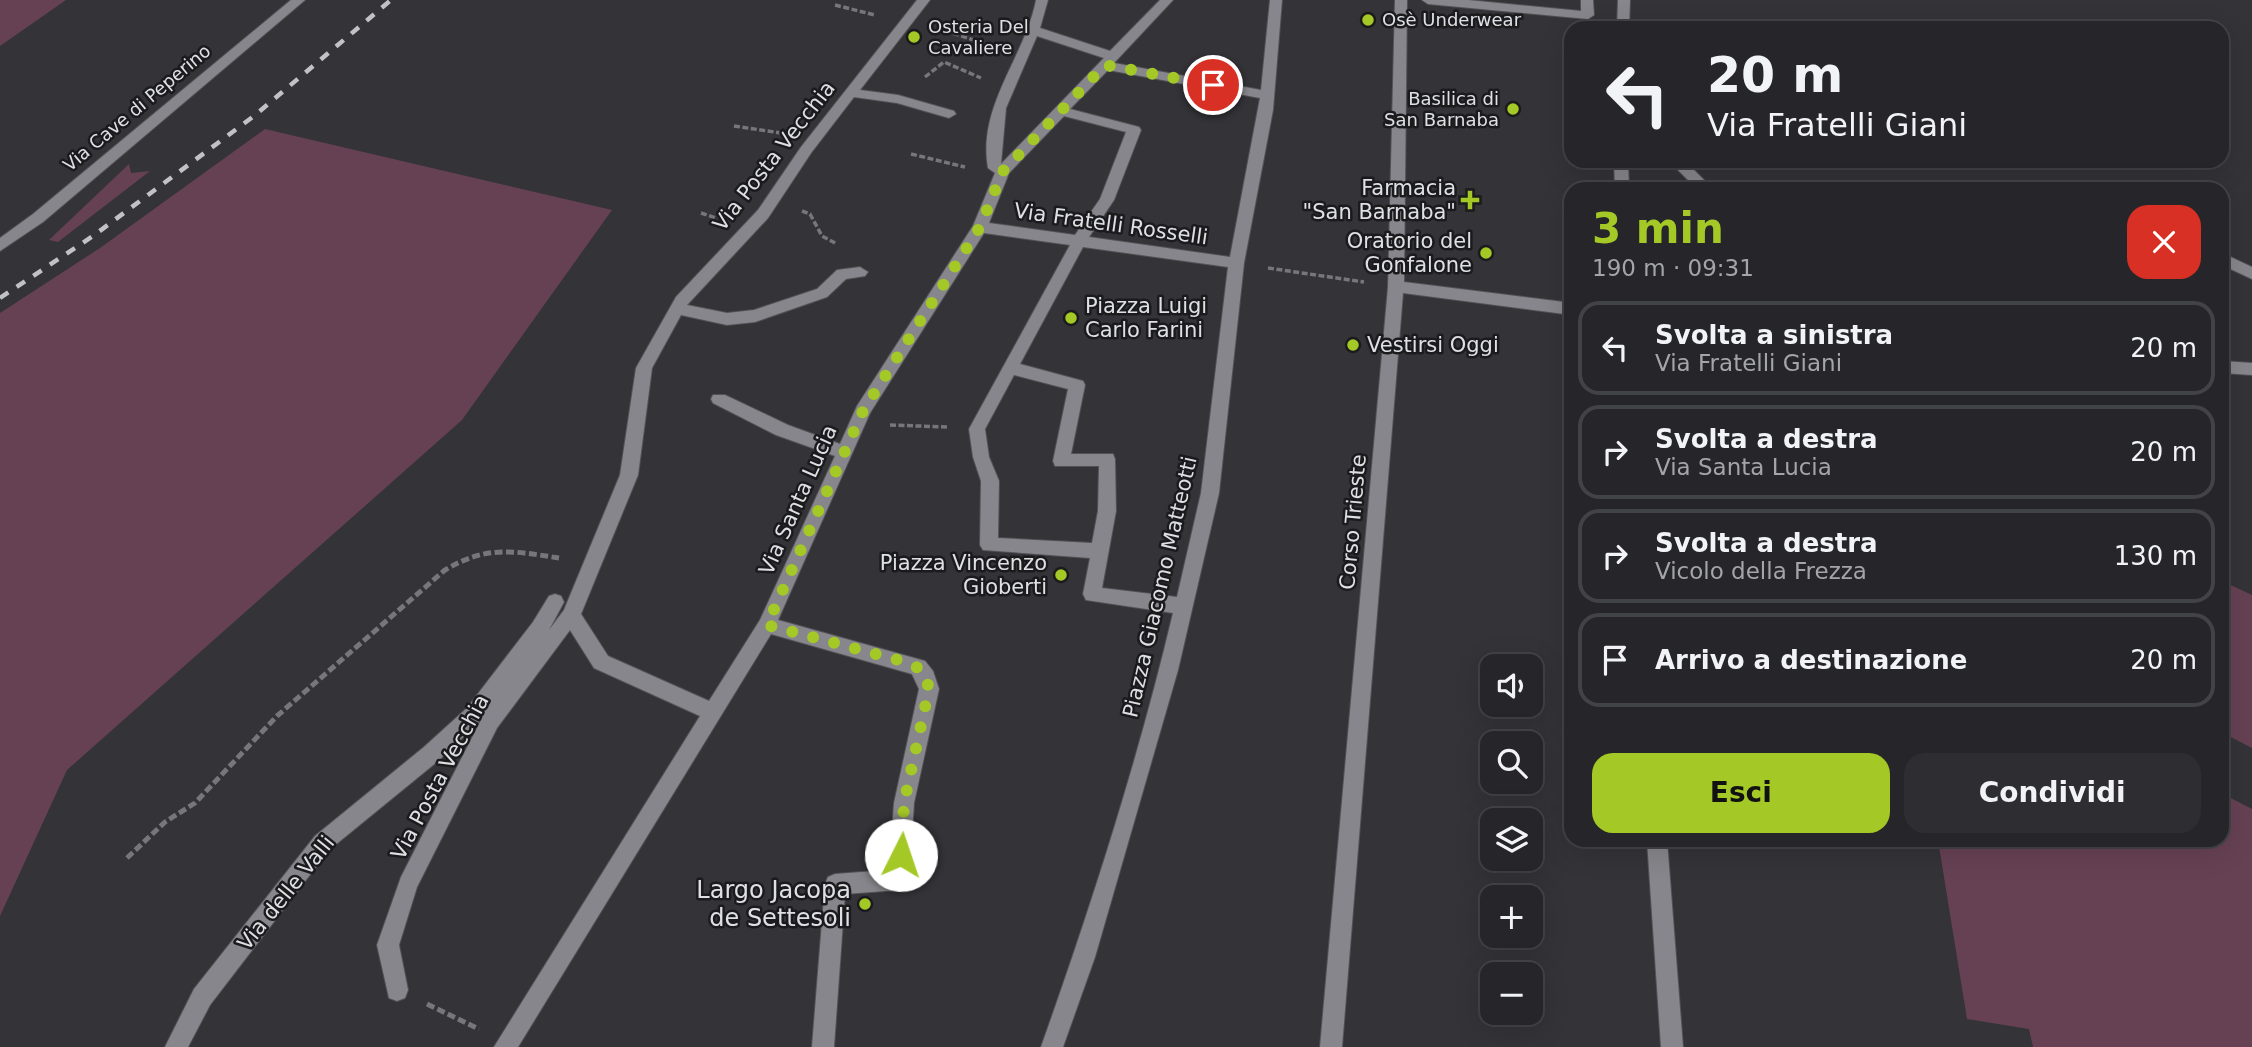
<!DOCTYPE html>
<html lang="it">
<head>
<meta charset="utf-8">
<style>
  :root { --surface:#26262a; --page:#2e2e32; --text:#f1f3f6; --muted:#a4a5a8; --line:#424347; --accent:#a4c825 }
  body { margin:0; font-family:"DejaVu Sans",sans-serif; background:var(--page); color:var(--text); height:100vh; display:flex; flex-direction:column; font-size:26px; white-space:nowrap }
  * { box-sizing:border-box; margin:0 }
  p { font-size:23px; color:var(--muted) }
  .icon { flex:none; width:38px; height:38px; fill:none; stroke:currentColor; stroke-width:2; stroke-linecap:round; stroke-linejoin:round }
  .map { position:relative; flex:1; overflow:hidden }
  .panel { position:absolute; left:1564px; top:182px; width:665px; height:665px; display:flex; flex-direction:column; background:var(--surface); border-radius:21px; box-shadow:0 7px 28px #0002,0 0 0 2px var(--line) }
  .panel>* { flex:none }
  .hud { position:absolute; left:1564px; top:21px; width:665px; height:147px; border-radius:21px; box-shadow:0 7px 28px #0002,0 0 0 2px var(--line); background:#26262a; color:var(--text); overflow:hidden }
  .fabs { position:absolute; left:1480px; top:654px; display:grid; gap:14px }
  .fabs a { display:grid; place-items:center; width:63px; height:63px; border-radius:14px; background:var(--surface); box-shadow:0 7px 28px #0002,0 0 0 2px var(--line); font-size:35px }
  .pin { position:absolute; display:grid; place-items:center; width:60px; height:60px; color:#fff; margin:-30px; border:4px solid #fff; border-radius:50%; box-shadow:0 2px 7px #0007 }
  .me { position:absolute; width:77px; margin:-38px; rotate:4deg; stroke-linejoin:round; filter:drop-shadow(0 0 5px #0008) }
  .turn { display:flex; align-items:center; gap:24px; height:147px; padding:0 28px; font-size:32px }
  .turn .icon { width:91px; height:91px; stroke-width:2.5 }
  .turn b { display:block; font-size:49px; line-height:60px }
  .round { display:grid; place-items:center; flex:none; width:74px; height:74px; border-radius:21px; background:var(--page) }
  .overview { display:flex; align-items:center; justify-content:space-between; height:119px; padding:0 28px }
  h1 { font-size:42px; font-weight:800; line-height:52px; color:var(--accent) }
  .action { display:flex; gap:14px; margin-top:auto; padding:14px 28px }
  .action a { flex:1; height:80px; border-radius:21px; background:var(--accent); color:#111; font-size:28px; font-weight:800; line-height:80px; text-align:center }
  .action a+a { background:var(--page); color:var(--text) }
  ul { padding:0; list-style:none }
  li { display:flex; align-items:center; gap:21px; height:94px; margin:0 14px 10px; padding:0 14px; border:4px solid var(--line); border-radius:21px }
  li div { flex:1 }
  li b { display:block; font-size:26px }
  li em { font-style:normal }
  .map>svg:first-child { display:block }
</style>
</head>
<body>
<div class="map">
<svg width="2252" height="1047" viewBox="0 0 2252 1047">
  <rect width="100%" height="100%" fill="#333338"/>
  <!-- green -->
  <g fill="#664154">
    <polygon points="0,0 66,0 0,46"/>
    <polygon points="265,129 612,210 462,420 67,770 0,916 0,313 100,248"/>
    <polygon points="129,164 131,173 150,171 58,242 49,240"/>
    <polygon points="2222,581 2252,595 2252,748 2223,733"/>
    <polygon points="2223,794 2252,809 2252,1047 2033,1047 2029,1029 1967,1019 1938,840 2222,840"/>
  </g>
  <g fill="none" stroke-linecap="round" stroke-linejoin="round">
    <defs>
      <g id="minor">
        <polygon points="291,0 305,0 43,222 0,251 0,238 33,214"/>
        <path d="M 917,0 L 930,0 L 860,90 L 898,95 L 954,111 L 956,114 L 949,118 L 897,103 L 854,97 L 811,153 L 768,218 L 687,305 L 727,313 L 754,310 L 817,289 L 837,270 L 860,267 L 868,272 L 865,276 L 846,279 L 827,297 L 755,322 L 727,325 L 681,315 L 652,368 L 638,475 L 581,614 L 608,656 L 709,701 L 760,620 L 835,456 L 776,435 L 713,403 L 711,399 L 713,395 L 725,395 L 788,425 L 840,444 L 857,406 L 973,226 L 995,173 L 988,168 C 977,106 1025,57 1036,0 L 1048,0 L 1040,28 L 1110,51 L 1160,0 L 1173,0 L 1114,63 L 1261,90 L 1270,0 L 1282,0 L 1273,110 L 1244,263 L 1219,493 L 1178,670 L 1095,957 L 1063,1047 L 1041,1047 C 1091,907 1139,757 1173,613 L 1086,600 L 1083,594 L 1090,558 L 983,550 L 980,545 L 981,481 L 973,457 L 969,429 L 1070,245 L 984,233 L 870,413 L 778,620 L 925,661 L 933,671 L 939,689 L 914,803 L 909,880 L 906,887 L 899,890 L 845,894 L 834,1047 L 812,1047 L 825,884 L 828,877 L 835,874 L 889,870 L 894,803 L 919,689 L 912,674 L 771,634 L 518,1047 L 494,1047 L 700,716 L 594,668 L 570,630 L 497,728 L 417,887 L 399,945 L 408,990 L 405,998 L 397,1001 L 389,998 L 377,945 L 401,877 L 481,720 L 438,761 L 329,850 L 210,1005 L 188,1047 L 165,1047 L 194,989 L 315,836 L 424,747 L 467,708 L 533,622 L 549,596 L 555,594 L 561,596 L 564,602 L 549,630 L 564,610 L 620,475 L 636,368 L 676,297 L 758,210 L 801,147 ZM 1037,36 L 1104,58 L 1001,164 L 1006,108 ZM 1108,70 L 1260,98 L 1230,257 L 1089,237 L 1114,200 L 1141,130 L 1139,127 L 1070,109 ZM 1064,116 L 1126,132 L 1100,199 L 1075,235 L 989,223 L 1009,173 ZM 1083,247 L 1228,267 L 1201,493 L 1177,597 L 1102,588 L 1116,511 L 1115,459 L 1113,454 L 1071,454 L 1085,385 L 1083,381 L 1020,364 ZM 1014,375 L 1068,389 L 1053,461 L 1055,466 L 1099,466 L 1098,511 L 1092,543 L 998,538 L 999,481 L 989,457 L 985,429 Z"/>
        <polygon points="1395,0 1407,0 1404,282 1572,303 1572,315 1403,293 1342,1047 1320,1047 1388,287"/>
        <polygon points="1422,0 1468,0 1581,11 1581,0 1593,0 1594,15 1588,19 1428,4"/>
        <polygon points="1618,0 1630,0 1629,28 1617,28"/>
        <polygon points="1614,161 1628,161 1629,189 1615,189"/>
        <polygon points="1669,161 1685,161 1713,189 1697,189"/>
        <polygon points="2222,253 2252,267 2252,279 2222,265"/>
        <polygon points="2222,361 2252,363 2252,375 2222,373"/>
        <polygon points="1647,840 1667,840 1683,1047 1661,1047"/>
      </g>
    </defs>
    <!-- minor casing -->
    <use href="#minor" stroke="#525256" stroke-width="2"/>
    <!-- path-far1 -->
    <g stroke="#77777b" stroke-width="3.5" stroke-dasharray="6 2.5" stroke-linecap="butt">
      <polyline points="835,5 875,15"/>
      <polyline points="937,28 995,47"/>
      <polyline points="925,77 944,62 981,78"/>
      <polyline points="734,126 781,133"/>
      <polyline points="911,154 965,167"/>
      <polyline points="802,211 810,214 822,236 837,244"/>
      <polyline points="701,213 716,218"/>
      <polyline points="1268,268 1364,282"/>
      <polyline points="890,425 948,427"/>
    </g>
    <!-- path -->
    <g stroke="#77777b" stroke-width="5" stroke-dasharray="8 3.5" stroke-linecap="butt">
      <path d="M 127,858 L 165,822 L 195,803 L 277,716 L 445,570 C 487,545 513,551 559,558"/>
      <polyline points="427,1004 479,1029"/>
    </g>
    <!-- minor -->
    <use href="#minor" fill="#86868c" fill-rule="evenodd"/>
    <!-- rail -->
    <polyline stroke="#c1c2c5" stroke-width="4.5" stroke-dasharray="10 10" stroke-linecap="butt" points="0,298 93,236 254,116 391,0"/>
  </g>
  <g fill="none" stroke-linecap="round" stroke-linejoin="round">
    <!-- route -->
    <path stroke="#a4c825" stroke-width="12" stroke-dasharray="0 21.6" d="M 901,855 L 904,803 L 929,689 C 925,674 921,667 906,662 L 767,625 L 863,411 L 980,227 L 1003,171 L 1105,65 L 1213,85"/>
  </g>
  <!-- markers -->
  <g fill="#a4c825" stroke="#1b1b1d" stroke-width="2.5">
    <circle cx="1368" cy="20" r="7"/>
    <circle cx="914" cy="37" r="7"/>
    <circle cx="1513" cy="109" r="7"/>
    <path d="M1466.5 189.5h7v7h7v7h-7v7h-7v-7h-7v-7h7z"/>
    <circle cx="1486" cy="253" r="7"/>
    <circle cx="1071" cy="318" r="7"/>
    <circle cx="1353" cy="345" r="7"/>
    <circle cx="1061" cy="575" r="7"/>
    <circle cx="865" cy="904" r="7"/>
  </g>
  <g text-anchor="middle" stroke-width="5" stroke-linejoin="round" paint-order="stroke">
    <!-- far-poi labels -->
    <g font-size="18" fill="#dfe0e3" stroke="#1b1b1d" text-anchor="start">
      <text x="1382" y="26">Osè Underwear</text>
      <text x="928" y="33">Osteria Del<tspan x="928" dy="21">Cavaliere</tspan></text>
      <text x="1499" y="105" text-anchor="end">Basilica di<tspan x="1499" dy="21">San Barnaba</tspan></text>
    </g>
    <!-- far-street labels -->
    <g font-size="18" fill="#dfe0e3" stroke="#1b1b1d">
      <text transform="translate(137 108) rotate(-40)" y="6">Via Cave di Peperino</text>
    </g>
    <!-- street labels -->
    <g font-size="21" fill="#dfe0e3" stroke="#1b1b1d">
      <text transform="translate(774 156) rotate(-52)" y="7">Via Posta Vecchia</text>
      <text transform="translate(1111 224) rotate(8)" y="7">Via Fratelli Rosselli</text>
      <text transform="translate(798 500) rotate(-66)" y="7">Via Santa Lucia</text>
      <text transform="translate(1353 522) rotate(-85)" y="7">Corso Trieste</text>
      <text transform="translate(1160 587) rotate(-77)" y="7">Piazza Giacomo Matteotti</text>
      <text transform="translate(440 777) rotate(-62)" y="7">Via Posta Vecchia</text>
      <text transform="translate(286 893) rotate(-51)" y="7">Via delle Valli</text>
    </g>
    <!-- poi labels -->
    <g font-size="21" fill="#dfe0e3" stroke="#1b1b1d" text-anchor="end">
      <text x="1456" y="195">Farmacia<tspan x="1456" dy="24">"San Barnaba"</tspan></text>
      <text x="1472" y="248">Oratorio del<tspan x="1472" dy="24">Gonfalone</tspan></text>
      <text x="1085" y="313" text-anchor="start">Piazza Luigi<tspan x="1085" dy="24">Carlo Farini</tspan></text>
      <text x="1367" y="352" text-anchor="start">Vestirsi Oggi</text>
      <text x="1047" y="570">Piazza Vincenzo<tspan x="1047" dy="24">Gioberti</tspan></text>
    </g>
    <!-- near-poi labels -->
    <g font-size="24" fill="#dfe0e3" stroke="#1b1b1d" text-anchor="end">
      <text x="851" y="898">Largo Jacopa<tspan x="851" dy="28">de Settesoli</tspan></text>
    </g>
  </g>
</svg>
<div class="fabs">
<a><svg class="icon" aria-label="sound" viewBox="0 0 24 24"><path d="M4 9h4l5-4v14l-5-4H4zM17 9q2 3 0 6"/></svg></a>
<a><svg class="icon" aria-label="search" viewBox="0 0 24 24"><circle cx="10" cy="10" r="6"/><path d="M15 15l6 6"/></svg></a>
<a><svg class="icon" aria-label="layers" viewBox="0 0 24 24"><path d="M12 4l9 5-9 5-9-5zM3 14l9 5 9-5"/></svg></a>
<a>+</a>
<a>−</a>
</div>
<div class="pin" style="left:1213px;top:85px;background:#d93025"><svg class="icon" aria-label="arrive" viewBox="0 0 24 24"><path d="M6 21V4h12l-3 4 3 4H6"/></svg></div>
<svg class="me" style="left:901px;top:855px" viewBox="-20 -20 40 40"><circle r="19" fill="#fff"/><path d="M0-13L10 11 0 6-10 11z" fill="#a4c825"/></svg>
<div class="hud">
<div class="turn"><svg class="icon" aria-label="left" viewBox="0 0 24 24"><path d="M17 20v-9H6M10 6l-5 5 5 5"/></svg><div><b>20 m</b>Via Fratelli Giani</div></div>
</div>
<section class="panel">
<div class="overview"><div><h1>3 min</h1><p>190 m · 09:31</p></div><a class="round" style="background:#d93025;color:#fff"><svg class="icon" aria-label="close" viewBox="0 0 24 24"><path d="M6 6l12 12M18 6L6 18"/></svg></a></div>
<ul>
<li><svg class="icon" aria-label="left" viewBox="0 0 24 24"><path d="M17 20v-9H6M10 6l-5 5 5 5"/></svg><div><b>Svolta a sinistra</b><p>Via Fratelli Giani</p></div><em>20 m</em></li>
<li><svg class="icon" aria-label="right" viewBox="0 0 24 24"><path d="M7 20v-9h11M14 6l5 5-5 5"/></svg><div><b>Svolta a destra</b><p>Via Santa Lucia</p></div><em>20 m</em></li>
<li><svg class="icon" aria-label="right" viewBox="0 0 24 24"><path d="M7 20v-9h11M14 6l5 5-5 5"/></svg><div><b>Svolta a destra</b><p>Vicolo della Frezza</p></div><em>130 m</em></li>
<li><svg class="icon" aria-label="arrive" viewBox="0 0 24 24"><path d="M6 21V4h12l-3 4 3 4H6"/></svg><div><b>Arrivo a destinazione</b></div><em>20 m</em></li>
</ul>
<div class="action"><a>Esci</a><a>Condividi</a></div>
</section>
</div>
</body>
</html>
